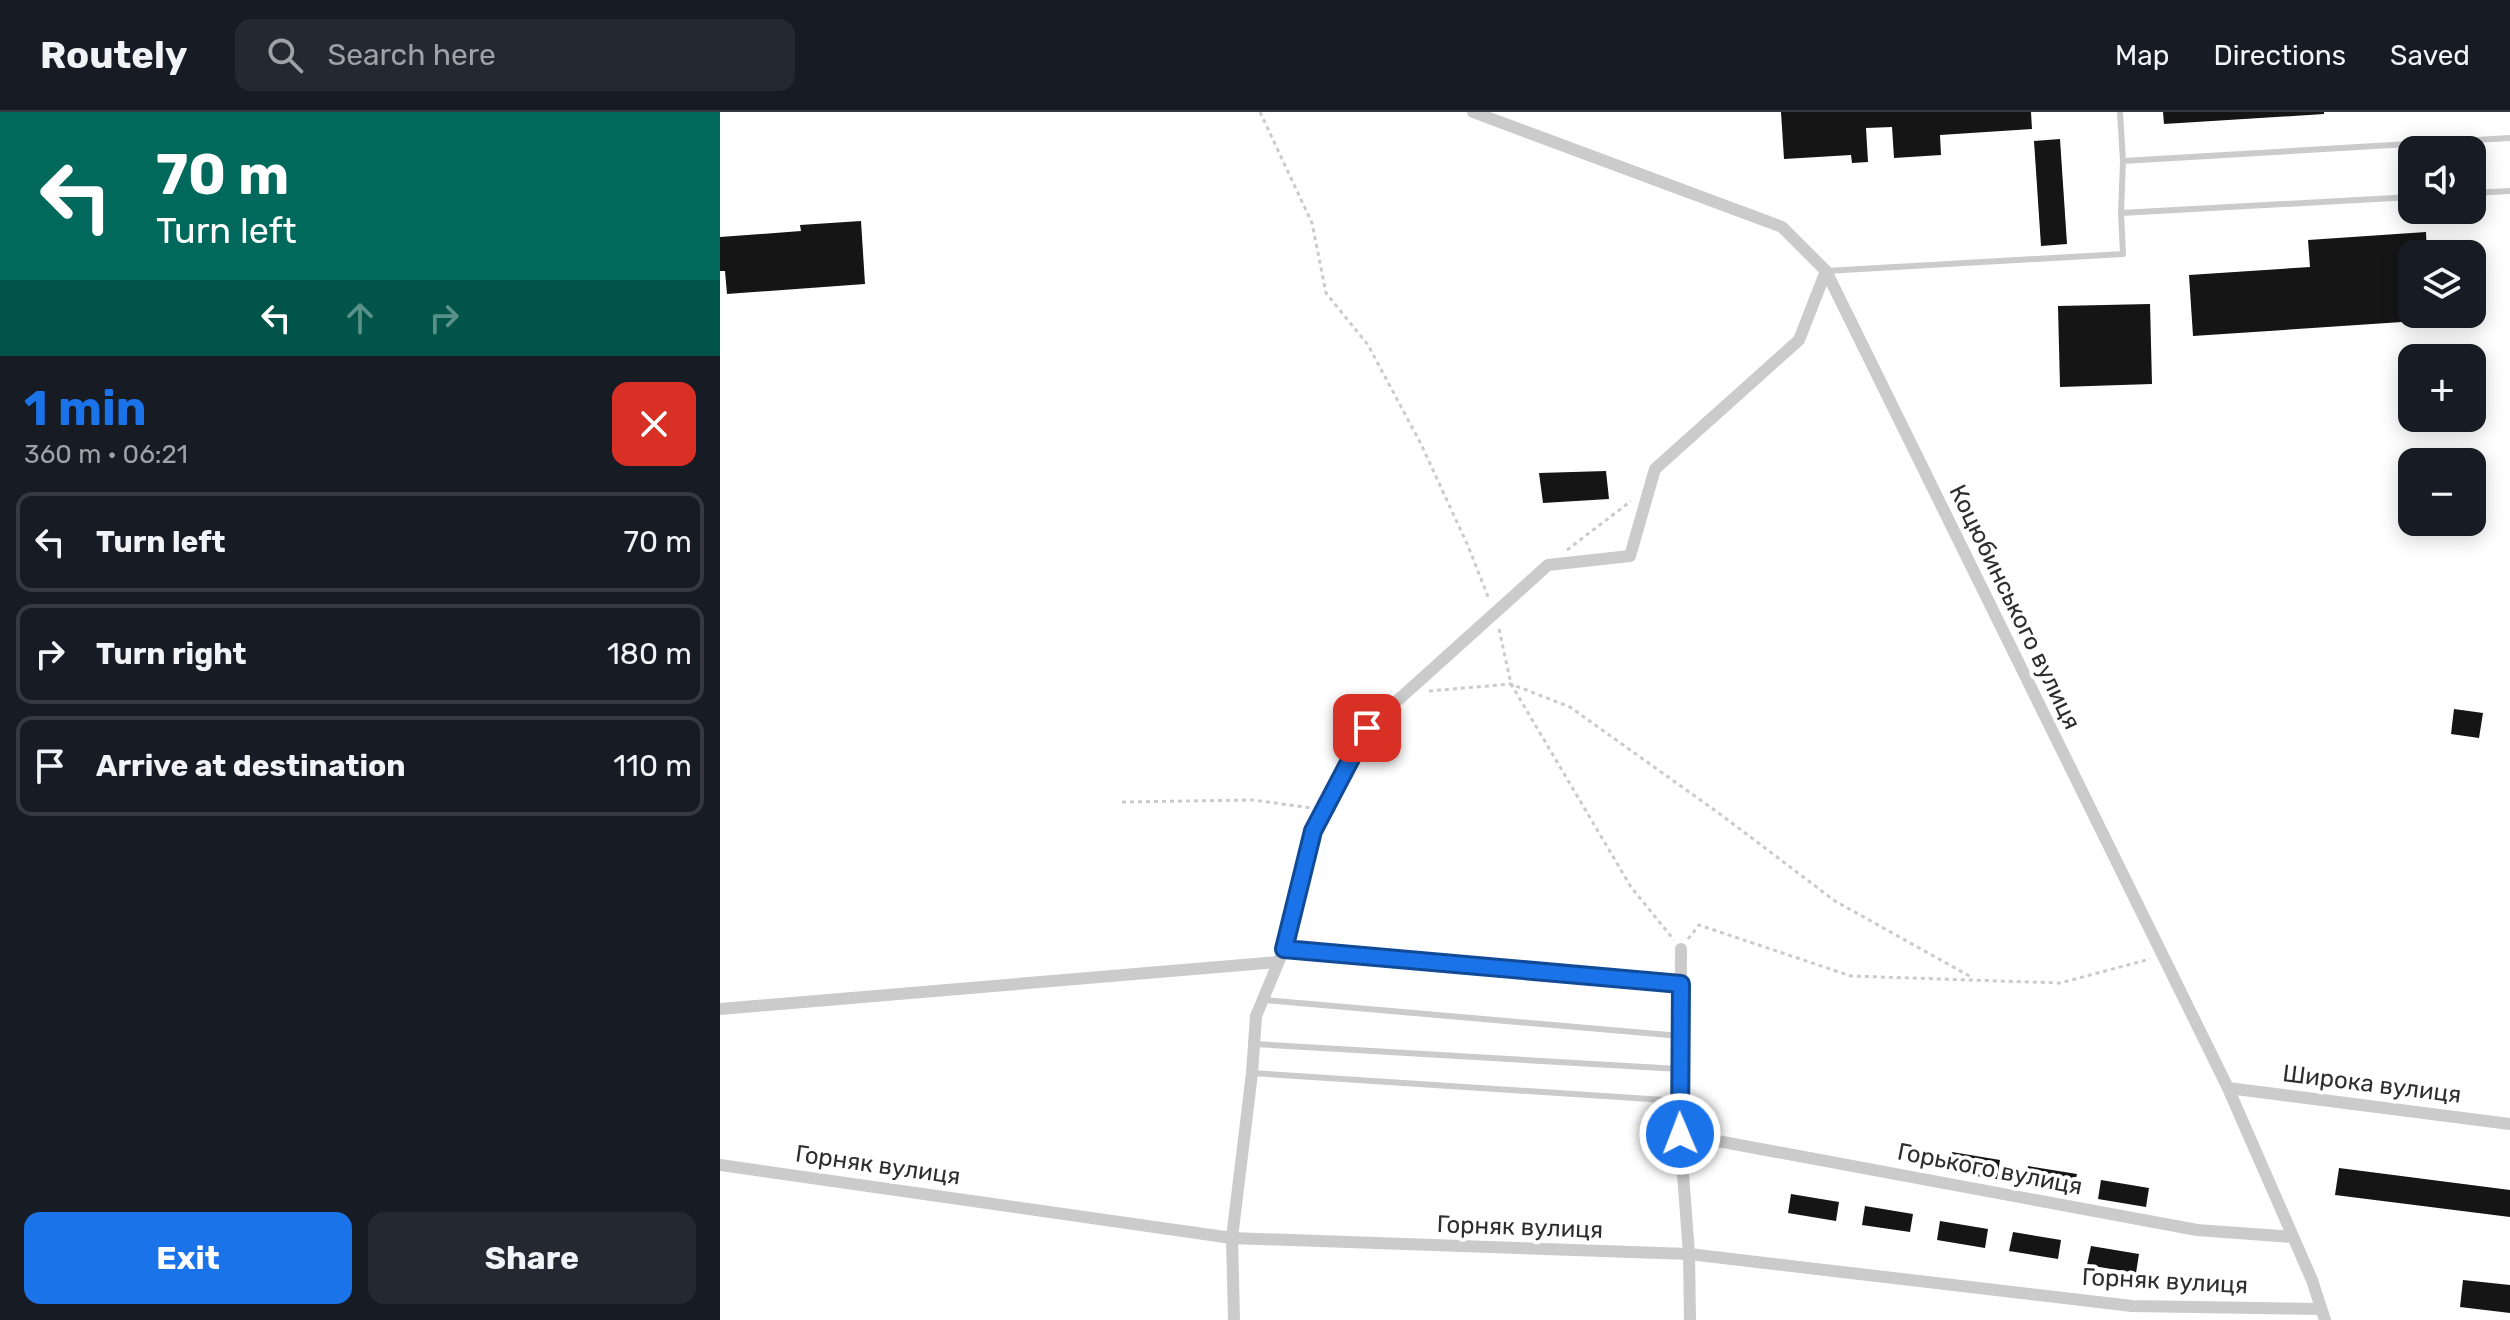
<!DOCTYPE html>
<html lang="en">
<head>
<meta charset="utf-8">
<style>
  :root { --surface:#171b24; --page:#242831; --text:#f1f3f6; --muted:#9ea1a6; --line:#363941; --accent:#1a73e8 }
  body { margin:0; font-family:Rubik,sans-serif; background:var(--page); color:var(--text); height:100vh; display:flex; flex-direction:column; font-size:30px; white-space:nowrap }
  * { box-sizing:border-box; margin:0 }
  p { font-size:26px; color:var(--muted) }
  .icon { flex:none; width:44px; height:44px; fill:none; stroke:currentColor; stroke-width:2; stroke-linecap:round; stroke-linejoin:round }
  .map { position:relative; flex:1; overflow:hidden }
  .details { display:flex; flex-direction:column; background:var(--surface); width:720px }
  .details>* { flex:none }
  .guide { background:#00695c; color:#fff; overflow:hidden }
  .buttons { position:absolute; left:1678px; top:24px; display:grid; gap:16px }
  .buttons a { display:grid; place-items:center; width:88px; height:88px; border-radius:16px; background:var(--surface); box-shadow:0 4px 20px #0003; font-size:40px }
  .pin { position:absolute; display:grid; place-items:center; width:68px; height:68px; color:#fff; margin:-34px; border-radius:16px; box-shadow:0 4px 12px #0006 }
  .me { position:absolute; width:88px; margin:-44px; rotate:359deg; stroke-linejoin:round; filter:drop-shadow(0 0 6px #0008) }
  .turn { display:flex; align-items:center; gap:28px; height:168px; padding:0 24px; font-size:36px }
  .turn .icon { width:104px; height:104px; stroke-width:2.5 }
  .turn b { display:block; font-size:56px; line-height:68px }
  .lanes { display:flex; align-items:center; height:76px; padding:0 24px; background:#0003; justify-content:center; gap:40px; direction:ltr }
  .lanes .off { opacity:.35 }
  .round { display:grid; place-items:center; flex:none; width:84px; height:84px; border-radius:16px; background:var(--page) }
  .overview { display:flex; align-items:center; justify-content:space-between; height:136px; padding:0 24px }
  h1 { font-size:48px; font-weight:700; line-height:60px; color:var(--accent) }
  .cta { display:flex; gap:16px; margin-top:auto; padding:16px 24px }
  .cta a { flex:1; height:92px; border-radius:16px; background:var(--accent); color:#fff; font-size:32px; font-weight:700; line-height:92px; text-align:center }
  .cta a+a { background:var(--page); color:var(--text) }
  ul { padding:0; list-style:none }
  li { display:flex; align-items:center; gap:24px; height:100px; margin:0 16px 12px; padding:0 8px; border:4px solid var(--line); border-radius:16px }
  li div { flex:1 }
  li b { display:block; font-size:30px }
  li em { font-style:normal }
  header { display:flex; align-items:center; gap:48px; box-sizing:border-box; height:112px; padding:0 40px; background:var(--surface); border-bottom:2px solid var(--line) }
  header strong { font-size:38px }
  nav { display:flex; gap:44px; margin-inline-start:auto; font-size:28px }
  .search { width:560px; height:72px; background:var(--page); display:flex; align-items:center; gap:20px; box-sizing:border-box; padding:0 28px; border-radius:16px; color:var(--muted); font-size:30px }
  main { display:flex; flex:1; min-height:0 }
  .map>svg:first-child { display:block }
</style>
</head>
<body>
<header>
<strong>Routely</strong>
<div class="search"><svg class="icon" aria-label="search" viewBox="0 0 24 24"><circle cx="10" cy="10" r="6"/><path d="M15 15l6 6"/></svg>Search here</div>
<nav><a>Map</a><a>Directions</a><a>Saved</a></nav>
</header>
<main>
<section class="details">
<div class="guide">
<div class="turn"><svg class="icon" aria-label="left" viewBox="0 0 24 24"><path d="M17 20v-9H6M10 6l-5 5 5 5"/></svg><div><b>70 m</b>Turn left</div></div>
<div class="lanes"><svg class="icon" aria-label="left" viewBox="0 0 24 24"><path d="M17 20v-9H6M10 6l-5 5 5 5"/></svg><svg class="icon off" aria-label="ahead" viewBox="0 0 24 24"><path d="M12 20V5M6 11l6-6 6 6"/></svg><svg class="icon off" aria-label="right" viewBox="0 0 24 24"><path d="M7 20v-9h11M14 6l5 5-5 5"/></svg></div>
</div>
<div class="overview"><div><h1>1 min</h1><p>360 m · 06:21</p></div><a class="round" style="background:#d93025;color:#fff"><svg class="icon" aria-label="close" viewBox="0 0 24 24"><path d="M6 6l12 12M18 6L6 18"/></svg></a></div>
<ul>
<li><svg class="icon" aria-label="left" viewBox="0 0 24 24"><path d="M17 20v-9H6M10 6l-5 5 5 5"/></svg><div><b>Turn left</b></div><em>70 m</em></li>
<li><svg class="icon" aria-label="right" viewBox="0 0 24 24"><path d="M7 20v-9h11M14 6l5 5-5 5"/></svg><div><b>Turn right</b></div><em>180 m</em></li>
<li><svg class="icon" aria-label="arrive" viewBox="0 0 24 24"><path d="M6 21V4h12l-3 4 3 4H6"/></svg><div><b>Arrive at destination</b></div><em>110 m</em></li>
</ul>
<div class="cta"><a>Exit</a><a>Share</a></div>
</section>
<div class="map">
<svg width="1790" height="1208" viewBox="0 0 1790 1208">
  <rect width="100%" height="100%" fill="#fff"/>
  <!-- building -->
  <g fill="#151515">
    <polygon points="1061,0 1311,0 1312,17 1220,23 1221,43 1174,46 1172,15 1146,16 1148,50 1132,51 1131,43 1064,47"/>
    <polygon points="1443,0 1604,0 1604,2 1444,12"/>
    <polygon points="1340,27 1347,132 1321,134 1314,29"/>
    <polygon points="141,109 145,172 7,182 5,159 0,159 0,125 81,119 80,113"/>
    <polygon points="1706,120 1707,142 1692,142 1692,202 1742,202 1742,206 1473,224 1469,163 1590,155 1588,128"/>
    <polygon points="1430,192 1432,272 1340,275 1338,194"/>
    <polygon points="886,359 889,387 823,391 819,361"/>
    <polygon points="1734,597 1763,601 1759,626 1731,622"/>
    <polygon points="1232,1040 1280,1048 1277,1067 1229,1060"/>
    <polygon points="1308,1054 1357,1062 1353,1080 1305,1073"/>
    <polygon points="1619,1056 1790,1078 1790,1105 1615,1083"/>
    <polygon points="1381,1068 1429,1076 1426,1095 1378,1087"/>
    <polygon points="1071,1082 1119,1090 1116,1109 1068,1101"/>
    <polygon points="1145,1094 1193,1102 1190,1120 1142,1113"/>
    <polygon points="1220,1109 1268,1117 1265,1136 1217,1128"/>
    <polygon points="1293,1120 1341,1128 1338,1147 1289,1139"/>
    <polygon points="1371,1134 1419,1142 1416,1161 1367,1153"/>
    <polygon points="1743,1168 1790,1173 1790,1201 1740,1195"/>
  </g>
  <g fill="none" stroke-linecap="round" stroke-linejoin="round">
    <!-- path -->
    <g stroke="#cbcbcb" stroke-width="3" stroke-dasharray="4 4" stroke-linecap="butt">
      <polyline points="540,0 592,111 606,181 648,233 701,332 748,434 769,487"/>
      <polyline points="847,438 911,389"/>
      <polyline points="779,517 791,572 911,775 954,828"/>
      <polyline points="709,579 791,572 850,595 1000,702 1115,789 1253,866"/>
      <polyline points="402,690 533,688 592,696"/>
      <polyline points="968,827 979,813 1131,864 1340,871 1430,847"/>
    </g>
    <!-- service -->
    <g stroke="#cbcbcb" stroke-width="6">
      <polyline points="1400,0 1403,49 1401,101"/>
      <polyline points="1403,49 1790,26"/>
      <polyline points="1752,81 1790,79"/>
      <polyline points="1106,159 1403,142 1401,101 1692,85"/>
      <polyline points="564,837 961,872"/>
      <polyline points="543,888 961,924"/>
      <polyline points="534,932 959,957"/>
      <polyline points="532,961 960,989"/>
    </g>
    <!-- minor -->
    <g stroke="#cbcbcb" stroke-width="12">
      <polyline points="753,0 1062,115 1106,159 1508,976 1592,1168 1605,1208"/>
      <polyline points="961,837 960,1022 969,1142 970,1208"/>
      <polyline points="0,897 558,850"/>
      <polyline points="1508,976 1790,1012"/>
      <polyline points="960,1022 1477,1118 1573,1125"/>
      <polyline points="0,1053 512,1126 969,1142 1412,1194 1601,1197"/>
      <polyline points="514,1208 512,1126 532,961 536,904 564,837 593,719 647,616 828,453 910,444 935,357 1079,228 1106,159"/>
    </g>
  </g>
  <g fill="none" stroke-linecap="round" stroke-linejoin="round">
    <defs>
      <polyline id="route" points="647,616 593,719 564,837 961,872 960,1022"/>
    </defs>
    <!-- route casing -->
    <use href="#route" stroke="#114b97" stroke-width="20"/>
    <!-- route -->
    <use href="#route" stroke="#1a73e8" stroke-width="14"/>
  </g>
  <g text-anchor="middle" stroke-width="8" stroke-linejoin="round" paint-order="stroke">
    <!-- street labels -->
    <g font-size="24" fill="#2e2e2e" stroke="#fff">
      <text transform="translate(1295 495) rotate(64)" y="8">Коцюбинського вулиця</text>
      <text transform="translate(1652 972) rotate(7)" y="8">Широка вулиця</text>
      <text transform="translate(158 1053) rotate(8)" y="8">Горняк вулиця</text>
      <text transform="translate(1270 1057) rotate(11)" y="8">Горького вулиця</text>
      <text transform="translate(800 1115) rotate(2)" y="8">Горняк вулиця</text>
      <text transform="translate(1445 1169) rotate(3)" y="8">Горняк вулиця</text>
    </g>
  </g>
</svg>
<div class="buttons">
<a><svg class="icon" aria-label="sound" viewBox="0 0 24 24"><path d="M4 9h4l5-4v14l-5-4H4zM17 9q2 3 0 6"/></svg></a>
<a><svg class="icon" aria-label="layers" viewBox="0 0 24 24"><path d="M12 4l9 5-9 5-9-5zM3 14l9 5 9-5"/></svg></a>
<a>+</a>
<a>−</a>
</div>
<div class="pin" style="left:647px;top:616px;background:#d93025"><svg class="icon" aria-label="arrive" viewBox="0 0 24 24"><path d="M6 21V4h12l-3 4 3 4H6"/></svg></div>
<svg class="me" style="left:960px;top:1022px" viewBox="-20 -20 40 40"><circle r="17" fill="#1a73e8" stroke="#fff" stroke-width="3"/><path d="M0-11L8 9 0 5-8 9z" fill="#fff"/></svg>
</div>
</main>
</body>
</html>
